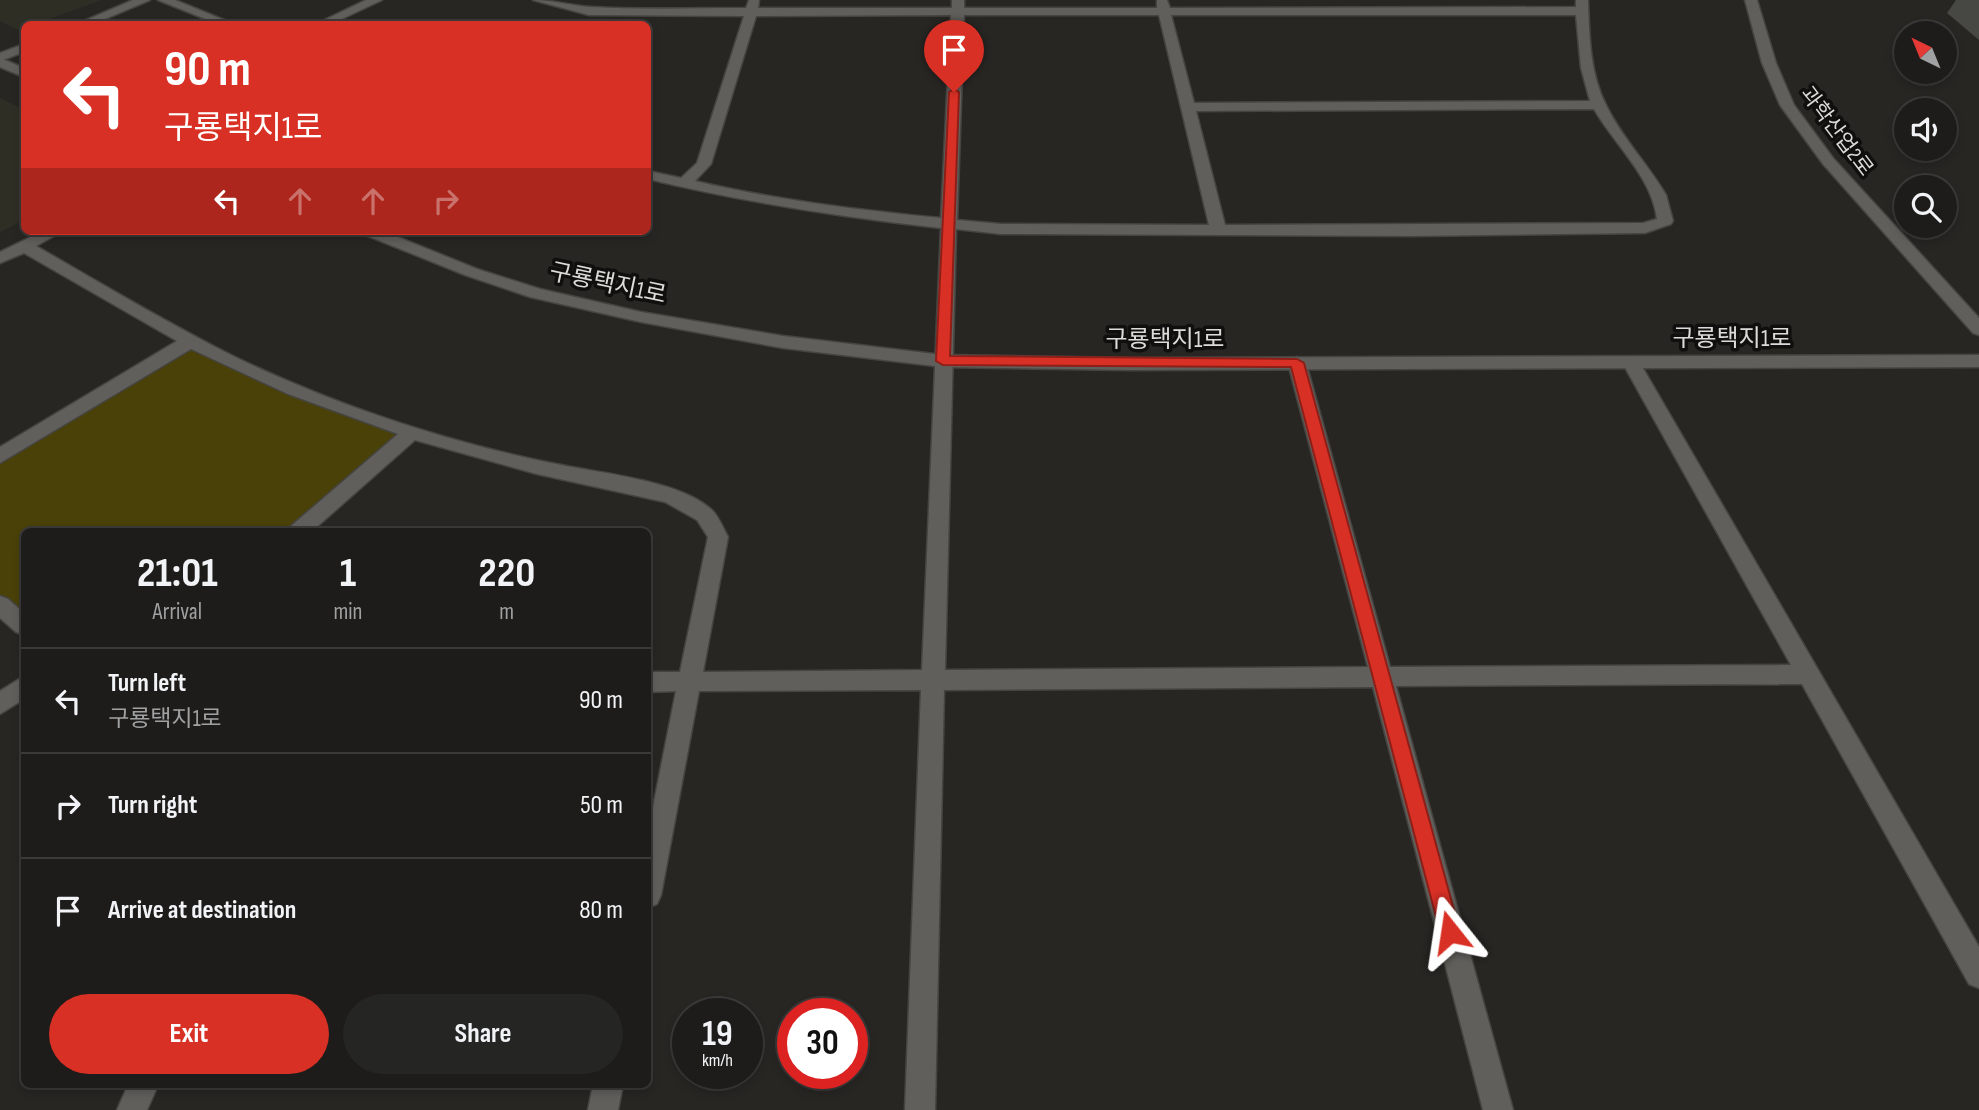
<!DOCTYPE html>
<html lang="en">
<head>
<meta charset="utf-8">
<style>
  :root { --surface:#1d1c1a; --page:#252523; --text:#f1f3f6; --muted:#a0a1a2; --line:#3b3a39; --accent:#d93025 }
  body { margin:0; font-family:"Sofia Sans Condensed","Noto Sans KR",sans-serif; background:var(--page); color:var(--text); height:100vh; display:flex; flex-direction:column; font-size:26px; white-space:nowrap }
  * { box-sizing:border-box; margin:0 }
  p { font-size:23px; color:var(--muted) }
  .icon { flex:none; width:38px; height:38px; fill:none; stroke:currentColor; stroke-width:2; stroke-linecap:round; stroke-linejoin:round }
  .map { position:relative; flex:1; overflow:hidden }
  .panel { position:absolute; left:21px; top:528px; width:630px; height:560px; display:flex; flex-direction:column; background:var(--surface); border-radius:10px; box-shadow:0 4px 10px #0003,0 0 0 2px var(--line) }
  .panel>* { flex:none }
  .banner { position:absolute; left:21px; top:21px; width:630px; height:214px; border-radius:10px; box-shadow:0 4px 10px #0003,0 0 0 2px var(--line); background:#d93025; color:#fff; overflow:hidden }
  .needle { width:46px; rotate:317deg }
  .tools { position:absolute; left:1894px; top:21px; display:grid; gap:14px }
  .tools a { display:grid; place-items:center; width:63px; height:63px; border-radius:50%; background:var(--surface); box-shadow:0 4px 10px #0003,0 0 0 2px var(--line); font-size:35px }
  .speed { position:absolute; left:672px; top:998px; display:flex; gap:14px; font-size:35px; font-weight:700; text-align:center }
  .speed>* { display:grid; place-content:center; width:91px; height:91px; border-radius:50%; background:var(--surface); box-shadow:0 4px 10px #0003,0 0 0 2px var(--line); line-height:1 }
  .speed small { font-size:18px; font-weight:400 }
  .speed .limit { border:10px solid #d22; background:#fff; color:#111 }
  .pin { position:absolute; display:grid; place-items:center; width:60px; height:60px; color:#fff; margin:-72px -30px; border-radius:50% 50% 50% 0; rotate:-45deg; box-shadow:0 0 7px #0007 }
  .pin .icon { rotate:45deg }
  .me { position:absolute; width:77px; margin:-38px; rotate:345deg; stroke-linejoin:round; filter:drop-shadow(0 0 5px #0008) }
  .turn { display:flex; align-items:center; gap:24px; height:147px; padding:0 28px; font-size:32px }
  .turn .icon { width:91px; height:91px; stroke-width:2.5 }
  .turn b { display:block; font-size:49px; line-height:60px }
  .lanes { display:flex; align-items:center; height:66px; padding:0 28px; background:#0003; justify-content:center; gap:35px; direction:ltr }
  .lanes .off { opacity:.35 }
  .eta { display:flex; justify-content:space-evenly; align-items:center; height:119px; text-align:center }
  .eta b { font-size:42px; font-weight:700; line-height:49px }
  .primary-button { display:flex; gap:14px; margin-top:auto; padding:14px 28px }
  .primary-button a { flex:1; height:80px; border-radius:42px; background:var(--accent); color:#fff; font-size:28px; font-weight:700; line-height:80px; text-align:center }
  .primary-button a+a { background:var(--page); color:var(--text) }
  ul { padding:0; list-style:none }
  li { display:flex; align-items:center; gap:21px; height:105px; padding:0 28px; border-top:2px solid var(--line) }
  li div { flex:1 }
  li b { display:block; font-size:26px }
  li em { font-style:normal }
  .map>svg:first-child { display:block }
</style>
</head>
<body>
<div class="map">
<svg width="1979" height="1110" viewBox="0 0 1979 1110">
  <rect width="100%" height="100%" fill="#272623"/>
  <!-- built -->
  <g fill="#2f2e25">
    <polygon points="0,0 102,0 36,24 24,24 24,29 20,31 0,21"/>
    <polygon points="0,98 24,110 24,220 0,232"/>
  </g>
  <!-- green -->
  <polygon fill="#4a4108" points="191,341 260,376 412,432 297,532 24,532 24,626 0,605 0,456"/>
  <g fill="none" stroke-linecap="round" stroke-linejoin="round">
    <defs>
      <g id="street">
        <polygon points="133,0 150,0 93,24 77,24"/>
        <polygon points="158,0 175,0 234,24 218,24"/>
        <polygon points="366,0 382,0 331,24 316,24"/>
        <path d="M 533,0 C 554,0 572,6 592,7 C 643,10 695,8 746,8 L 749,0 L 759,0 L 758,8 L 952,8 L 952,0 L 964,0 L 964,8 L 1157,8 L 1157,0 L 1167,0 L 1170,8 L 1576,7 L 1576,0 L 1588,0 C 1589,35 1590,74 1606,105 C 1621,137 1648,164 1666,195 L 1673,221 L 1671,224 L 1645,233 L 1413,236 L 1001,234 L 956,229 L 945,670 L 1368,667 L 1288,363 L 1297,357 L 1306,363 L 1390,667 L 1791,665 L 1622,362 L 1625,358 L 1637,358 L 1979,947 L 1979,988 L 1969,984 L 1802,684 L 1396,686 L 1513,1110 L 1483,1110 L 1373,687 L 944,690 L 935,1110 L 905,1110 L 921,690 L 699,691 L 661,895 L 657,904 L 648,908 L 648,832 L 676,691 L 648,692 L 648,672 L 680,672 L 708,537 L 697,520 L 665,502 L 537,474 L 415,440 L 311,532 L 287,532 L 290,527 L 398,434 L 288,394 L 191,349 L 0,463 L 0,447 L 177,341 L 24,253 L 0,263 L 0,252 L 43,231 L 63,231 L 36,246 C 102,284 167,323 235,357 C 335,405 447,442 556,464 C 598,473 680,480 712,510 C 719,517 723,528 728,537 L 703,672 L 922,670 L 941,228 C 841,217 744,202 648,179 L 648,171 L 681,178 L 697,163 L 744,16 L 589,15 ZM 951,15 L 941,218 C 858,210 776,200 695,181 L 711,164 L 756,16 ZM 964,15 L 1159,15 L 1209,225 L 1001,224 L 957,220 ZM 1171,15 L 1576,15 L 1581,68 L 1590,101 L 1194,103 ZM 1594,109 C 1614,144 1652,177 1657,219 L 1643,223 L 1225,225 L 1196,111 Z"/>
        <polygon points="24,44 24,52 0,61 0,53"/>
        <polygon points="0,596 8,599 24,613 24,635 16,632 0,618"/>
        <polygon points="24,676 24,699 0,714 0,691"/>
        <polygon points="128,1085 158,1085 147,1110 117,1110"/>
        <polygon points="593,1085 623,1085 618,1110 588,1110"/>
      </g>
      <g id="secondary">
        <polygon points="1745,0 1757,0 1776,63 1794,105 1833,158 1979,318 1979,335 1973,333 1823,164 1780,105 1762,63"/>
        <polygon points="0,58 24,68 24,77 0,67"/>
        <polygon points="361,231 383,231 477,269 540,289 641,312 783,336 943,355 1130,358 1979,355 1979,367 1130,370 943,367 783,348 641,322 530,297 465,275 363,234"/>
      </g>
    </defs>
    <!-- street casing -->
    <use href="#street" stroke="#454441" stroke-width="3"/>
    <!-- secondary casing -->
    <use href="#secondary" stroke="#454441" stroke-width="3"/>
    <!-- street -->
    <use href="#street" fill="#605f5b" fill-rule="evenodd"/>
    <!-- secondary -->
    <use href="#secondary" fill="#605f5b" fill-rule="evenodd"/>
  </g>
  <!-- wall -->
  <polygon fill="#474743" points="1956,0 1979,0 1979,40 1947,13"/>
  <!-- route -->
  <polygon fill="#d93025" stroke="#8d1f18" stroke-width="2" points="954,89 959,92 950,356 1297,359 1304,363 1460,932 1457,939 1450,942 1443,939 1440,932 1291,367 943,365 936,361 949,92"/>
  <g text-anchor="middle" stroke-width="7" stroke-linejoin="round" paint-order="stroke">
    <!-- far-street labels -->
    <g font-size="21" fill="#dbdbd9" stroke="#100f0e">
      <text transform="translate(1837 131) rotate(53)" y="7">과학산업2로</text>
    </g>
    <!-- street labels -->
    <g font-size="24" fill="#dbdbd9" stroke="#100f0e">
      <text transform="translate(608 283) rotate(12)" y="8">구룡택지1로</text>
      <text x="1732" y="346">구룡택지1로</text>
      <text x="1165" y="347">구룡택지1로</text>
    </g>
  </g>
</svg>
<div class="tools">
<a><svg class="needle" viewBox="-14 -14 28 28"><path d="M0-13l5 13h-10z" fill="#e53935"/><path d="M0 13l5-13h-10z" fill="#a0a1a2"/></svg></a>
<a><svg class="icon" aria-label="sound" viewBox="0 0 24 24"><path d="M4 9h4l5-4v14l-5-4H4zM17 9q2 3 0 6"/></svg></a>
<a><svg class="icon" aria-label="search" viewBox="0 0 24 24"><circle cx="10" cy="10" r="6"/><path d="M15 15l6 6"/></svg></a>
</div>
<div class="speed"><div>19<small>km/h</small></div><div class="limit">30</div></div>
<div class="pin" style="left:954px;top:92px;background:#d93025"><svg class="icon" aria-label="arrive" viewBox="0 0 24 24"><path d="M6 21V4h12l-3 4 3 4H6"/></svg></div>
<svg class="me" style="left:1450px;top:932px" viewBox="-20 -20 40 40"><path d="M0-17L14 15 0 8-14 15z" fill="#d93025" stroke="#fff" stroke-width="4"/></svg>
<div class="banner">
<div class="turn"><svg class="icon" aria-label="left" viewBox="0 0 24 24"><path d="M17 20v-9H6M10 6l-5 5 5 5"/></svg><div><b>90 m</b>구룡택지1로</div></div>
<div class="lanes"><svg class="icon" aria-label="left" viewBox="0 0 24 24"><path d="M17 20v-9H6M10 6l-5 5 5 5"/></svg><svg class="icon off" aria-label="ahead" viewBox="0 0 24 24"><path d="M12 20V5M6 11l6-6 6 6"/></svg><svg class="icon off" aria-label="ahead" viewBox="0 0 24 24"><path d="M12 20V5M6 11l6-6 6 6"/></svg><svg class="icon off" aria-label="right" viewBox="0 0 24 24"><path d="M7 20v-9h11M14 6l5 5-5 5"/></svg></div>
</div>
<section class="panel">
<div class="eta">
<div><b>21:01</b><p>Arrival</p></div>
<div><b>1</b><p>min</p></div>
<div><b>220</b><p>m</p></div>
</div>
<ul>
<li><svg class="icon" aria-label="left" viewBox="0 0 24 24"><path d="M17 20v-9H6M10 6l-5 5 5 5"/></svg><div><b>Turn left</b><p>구룡택지1로</p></div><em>90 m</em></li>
<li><svg class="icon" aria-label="right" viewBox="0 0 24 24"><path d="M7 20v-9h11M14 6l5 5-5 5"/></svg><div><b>Turn right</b></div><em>50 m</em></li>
<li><svg class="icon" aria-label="arrive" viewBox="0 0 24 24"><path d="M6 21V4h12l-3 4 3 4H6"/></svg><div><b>Arrive at destination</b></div><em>80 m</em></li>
</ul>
<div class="primary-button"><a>Exit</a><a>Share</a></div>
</section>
</div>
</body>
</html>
